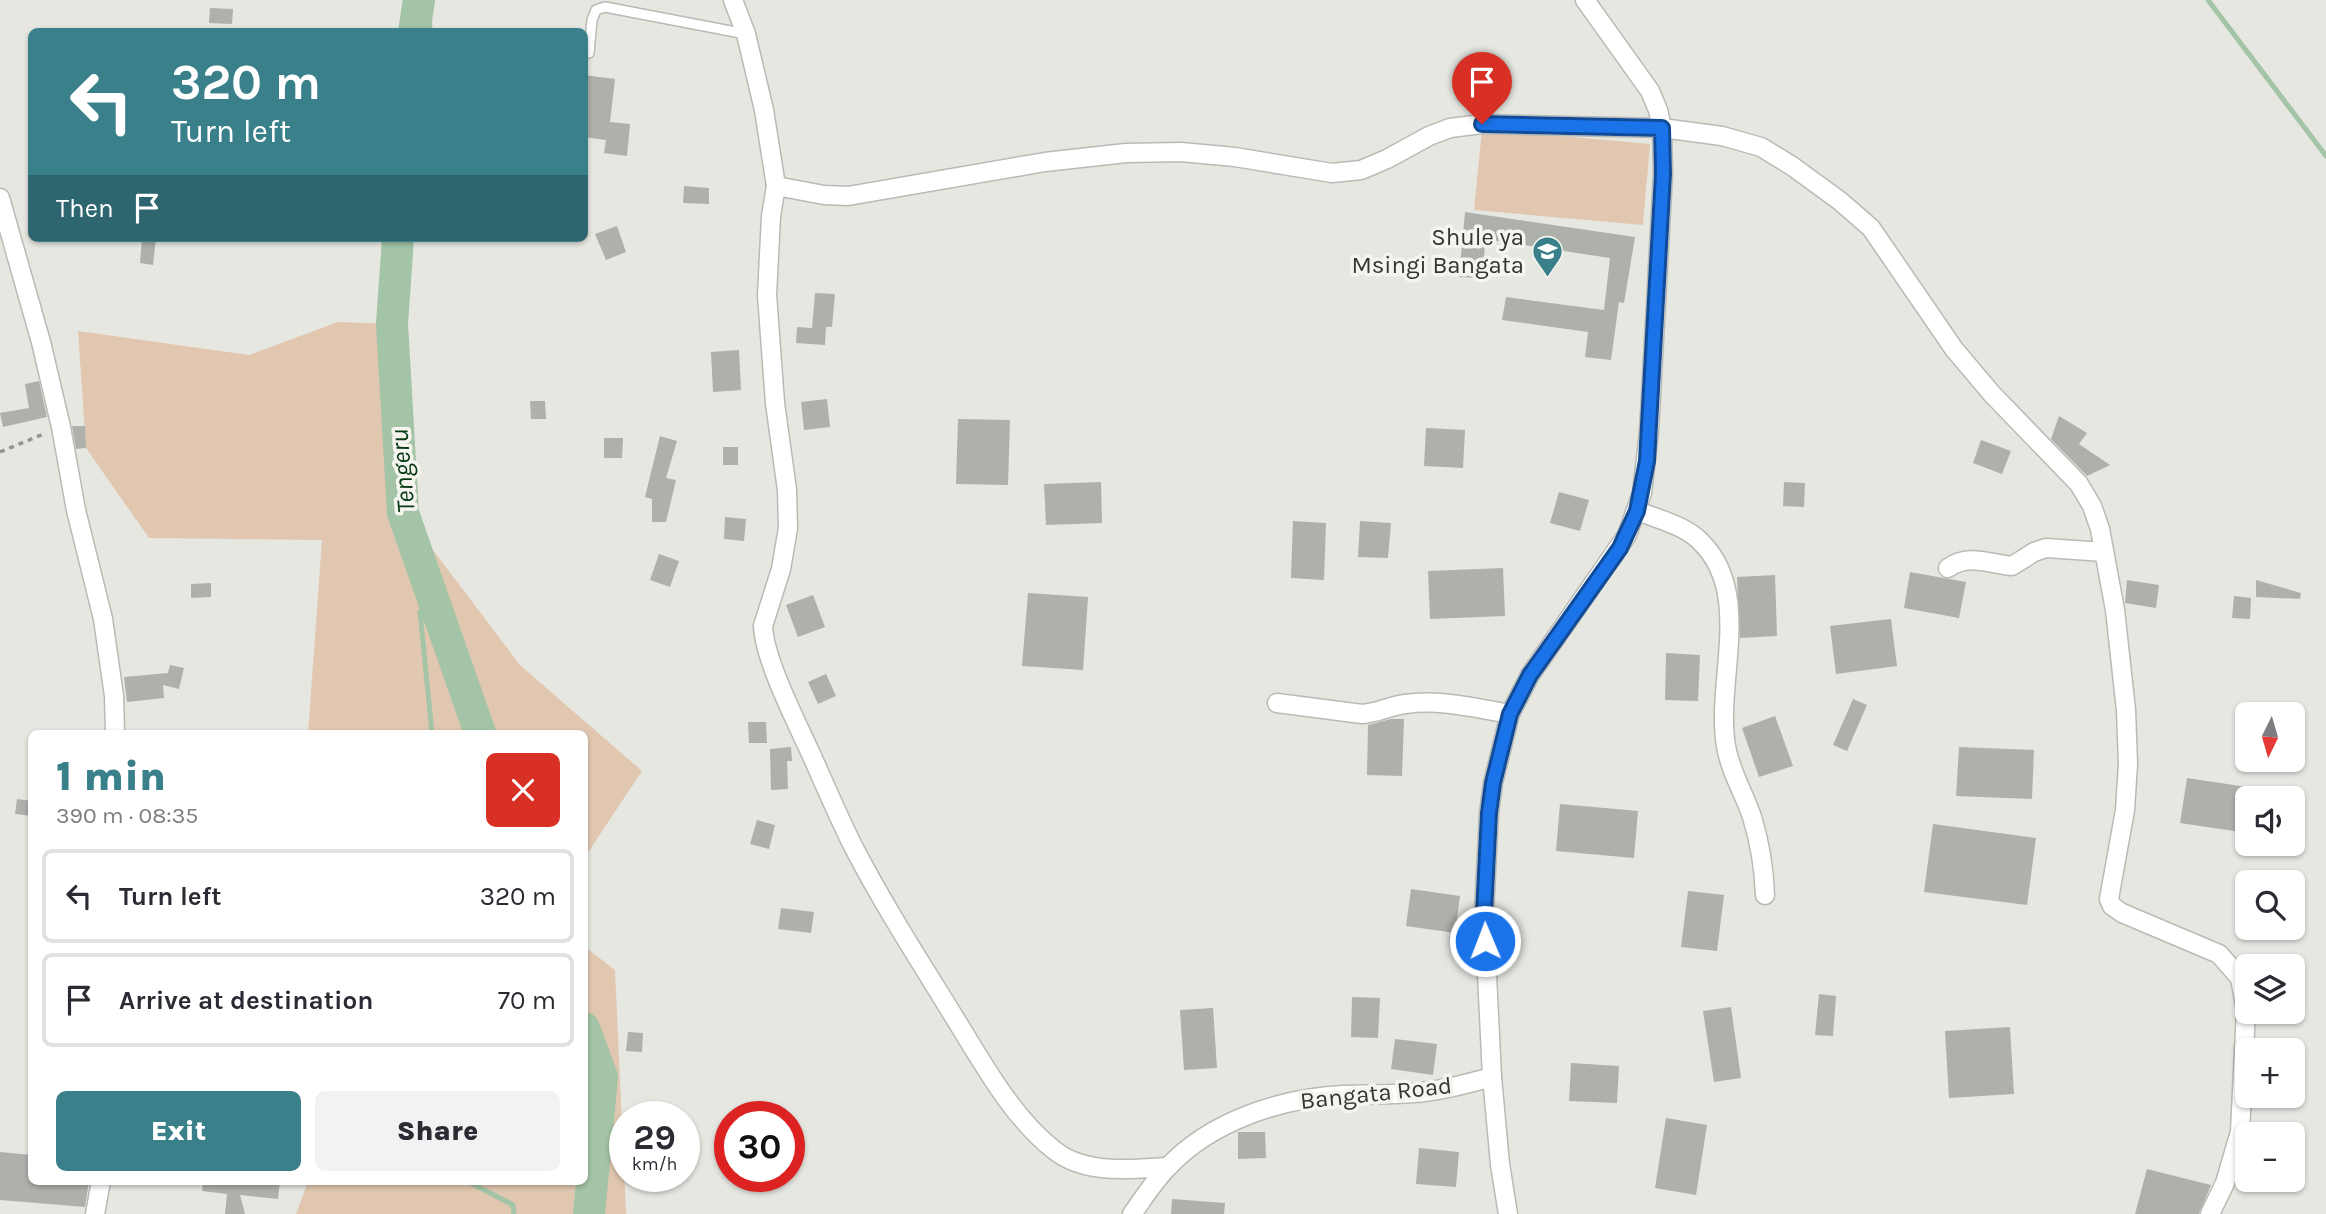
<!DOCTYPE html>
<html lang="en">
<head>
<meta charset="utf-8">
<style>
  :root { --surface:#fff; --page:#f2f2f3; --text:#2b2b33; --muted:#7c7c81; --line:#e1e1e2; --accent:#3a808b }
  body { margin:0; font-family:Karla,sans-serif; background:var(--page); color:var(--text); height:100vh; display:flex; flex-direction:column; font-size:26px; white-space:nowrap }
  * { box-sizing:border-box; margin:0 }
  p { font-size:23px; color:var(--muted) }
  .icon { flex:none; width:38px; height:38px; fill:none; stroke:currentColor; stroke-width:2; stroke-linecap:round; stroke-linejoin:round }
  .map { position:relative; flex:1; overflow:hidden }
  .details { position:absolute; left:28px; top:730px; width:560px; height:455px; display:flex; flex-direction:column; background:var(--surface); border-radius:10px; box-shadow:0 2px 5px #0004 }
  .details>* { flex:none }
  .guide { position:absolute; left:28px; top:28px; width:560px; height:214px; border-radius:10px; box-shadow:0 2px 5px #0004; background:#3a808b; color:#fff; overflow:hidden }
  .needle { width:46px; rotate:185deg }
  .buttons { position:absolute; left:2235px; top:702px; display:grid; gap:14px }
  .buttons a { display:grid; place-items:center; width:70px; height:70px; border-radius:10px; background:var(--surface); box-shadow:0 2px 5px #0004; font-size:35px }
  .speed { position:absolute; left:609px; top:1101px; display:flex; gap:14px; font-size:35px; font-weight:700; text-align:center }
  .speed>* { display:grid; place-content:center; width:91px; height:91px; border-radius:50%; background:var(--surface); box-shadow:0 2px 5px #0004; line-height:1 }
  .speed small { font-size:18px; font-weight:400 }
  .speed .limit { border:10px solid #d22; background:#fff; color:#111 }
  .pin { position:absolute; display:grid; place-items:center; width:60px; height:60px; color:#fff; margin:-72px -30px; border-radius:50% 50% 50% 0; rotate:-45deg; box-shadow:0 0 7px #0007 }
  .pin .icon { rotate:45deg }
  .me { position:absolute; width:77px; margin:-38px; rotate:359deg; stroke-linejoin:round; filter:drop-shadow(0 0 5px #0008) }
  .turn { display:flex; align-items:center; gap:24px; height:147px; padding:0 28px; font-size:32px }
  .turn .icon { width:91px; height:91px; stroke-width:2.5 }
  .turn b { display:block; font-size:49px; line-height:60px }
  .then { display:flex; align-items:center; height:66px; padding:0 28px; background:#0003; gap:14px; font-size:26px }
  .round { display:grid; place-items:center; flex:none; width:74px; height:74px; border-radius:10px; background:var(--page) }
  .headline { display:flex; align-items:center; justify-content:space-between; height:119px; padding:0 28px }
  h1 { font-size:42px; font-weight:800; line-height:52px; color:var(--accent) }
  .cta { display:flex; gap:14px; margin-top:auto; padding:14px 28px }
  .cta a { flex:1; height:80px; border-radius:10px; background:var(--accent); color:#fff; font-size:28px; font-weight:800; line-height:80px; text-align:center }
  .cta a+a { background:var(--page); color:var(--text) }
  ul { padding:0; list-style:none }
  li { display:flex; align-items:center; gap:21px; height:94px; margin:0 14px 10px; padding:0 14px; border:4px solid var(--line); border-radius:10px }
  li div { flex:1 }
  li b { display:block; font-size:26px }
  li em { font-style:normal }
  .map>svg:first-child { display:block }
</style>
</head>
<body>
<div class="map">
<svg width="2326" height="1214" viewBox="0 0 2326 1214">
  <rect width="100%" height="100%" fill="#e7e7e2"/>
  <!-- green -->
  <g fill="#e1c7b0">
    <polygon points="1482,129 1650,144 1643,225 1474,210"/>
    <polygon points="338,322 392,324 411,521 520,665 642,771 585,857 584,733 308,733 322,540 149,538 86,448 78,331 249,355"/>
    <polygon points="585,947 615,970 626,1214 296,1214 308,1181 584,1181"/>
  </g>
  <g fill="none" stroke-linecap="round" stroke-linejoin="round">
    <!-- stream -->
    <g stroke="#a3c4a6" stroke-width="5">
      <polyline points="429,0 430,32"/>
      <polyline points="2208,0 2326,156"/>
      <polyline points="389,238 385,256 407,479"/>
      <polyline points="420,612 432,733"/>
      <polyline points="467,1181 513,1205 514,1214"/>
    </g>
    <!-- river -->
    <g stroke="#a3c4a6" stroke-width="32">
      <polyline points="414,32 419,0"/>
      <polyline points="398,238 392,324 403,513 480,733"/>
      <polyline points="584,1028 602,1077 589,1214"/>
    </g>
  </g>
  <!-- building -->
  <g fill="#aeb0ab">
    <polygon points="210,8 233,9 232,24 209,23"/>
    <polygon points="584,75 615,79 610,122 630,124 627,156 604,153 606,140 584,137"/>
    <polygon points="684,186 709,188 709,204 683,203"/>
    <polygon points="1465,212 1635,237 1624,303 1619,302 1611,360 1585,357 1588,332 1502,320 1506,297 1604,310 1610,258 1485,239 1483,278 1459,277"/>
    <polygon points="617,226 626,252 606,260 595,234"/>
    <polygon points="142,238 156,238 153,265 140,263"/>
    <polygon points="815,293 835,294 832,327 826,327 825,345 796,343 797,327 812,328"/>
    <polygon points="739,350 741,390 713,392 711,352"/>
    <polygon points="39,381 47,417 3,427 0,413 29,408 25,384"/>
    <polygon points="827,399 830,427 804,430 801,402"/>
    <polygon points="530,401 545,401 546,419 531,419"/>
    <polygon points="2059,416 2087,433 2079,444 2110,465 2087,476 2051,439"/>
    <polygon points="958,419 1010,420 1008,485 956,484"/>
    <polygon points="72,426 85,426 86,448 76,449"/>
    <polygon points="1426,428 1465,430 1463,468 1424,466"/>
    <polygon points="660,436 677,441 666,478 676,480 666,522 652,522 652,499 645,497"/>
    <polygon points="604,438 623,438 622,458 604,458"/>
    <polygon points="1981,440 2011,451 2002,474 1973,463"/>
    <rect x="723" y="447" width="15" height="18"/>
    <polygon points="1101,482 1102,523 1046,525 1044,484"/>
    <polygon points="1784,482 1805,483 1804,507 1783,506"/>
    <polygon points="1559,492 1589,500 1580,531 1550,523"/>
    <polygon points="725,517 746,519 744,541 724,539"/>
    <polygon points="1293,521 1326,523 1324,580 1291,578"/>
    <polygon points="1360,521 1391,523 1388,558 1358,557"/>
    <polygon points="659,554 679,561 670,587 650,580"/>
    <polygon points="1503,568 1505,616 1430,619 1428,571"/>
    <polygon points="1910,572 1966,582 1959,618 1904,608"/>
    <polygon points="1775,575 1777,636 1740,638 1737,577"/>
    <polygon points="2127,580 2159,585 2156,608 2125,603"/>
    <polygon points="2256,580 2301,593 2300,599 2256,597"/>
    <polygon points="211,583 211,597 191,598 191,584"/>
    <polygon points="1028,593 1088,597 1083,670 1022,666"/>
    <polygon points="813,595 825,627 798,637 786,605"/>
    <polygon points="2234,596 2251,598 2250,619 2232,618"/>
    <polygon points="1891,619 1897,666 1836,674 1830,626"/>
    <polygon points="1666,653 1700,655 1698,701 1665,700"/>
    <polygon points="170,665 184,668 179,689 163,685 164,698 127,702 124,677 168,673"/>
    <polygon points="826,674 836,696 818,704 808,682"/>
    <polygon points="1853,699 1867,705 1847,751 1833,745"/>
    <polygon points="1775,716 1793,766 1759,777 1742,728"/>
    <polygon points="1391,719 1404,719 1402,776 1367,775 1368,725"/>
    <polygon points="748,722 766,722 767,743 749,743"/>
    <polygon points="791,747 792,761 787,761 788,789 771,790 770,749"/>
    <polygon points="1959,747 2034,750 2032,799 1956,796"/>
    <polygon points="2187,778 2247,787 2247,833 2180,823"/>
    <polygon points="17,799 32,801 32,816 15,814"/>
    <polygon points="1560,804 1638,811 1634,858 1556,851"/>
    <polygon points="757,820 775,825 769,849 750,844"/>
    <polygon points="1933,824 2036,838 2027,905 1924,892"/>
    <polygon points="1411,889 1460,896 1455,933 1406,926"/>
    <polygon points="1688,891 1724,895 1717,951 1681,947"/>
    <polygon points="781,908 814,912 811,933 778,929"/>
    <polygon points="1819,994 1836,996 1833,1036 1815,1035"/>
    <polygon points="1352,997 1380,998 1378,1038 1351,1037"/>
    <polygon points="1731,1007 1741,1078 1714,1082 1703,1011"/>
    <polygon points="1213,1008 1217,1068 1184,1070 1180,1010"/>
    <polygon points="2010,1027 2014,1094 1949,1098 1945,1031"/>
    <polygon points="628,1032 643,1033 642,1052 626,1051"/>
    <polygon points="1395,1039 1437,1044 1433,1075 1391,1069"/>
    <polygon points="1571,1063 1619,1066 1617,1103 1569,1101"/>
    <polygon points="1666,1118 1707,1125 1696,1195 1655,1188"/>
    <polygon points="1238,1132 1265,1132 1266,1158 1238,1159"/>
    <polygon points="1419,1148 1459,1152 1456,1187 1416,1184"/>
    <polygon points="0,1152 32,1155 32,1181 89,1181 85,1207 0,1200"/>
    <polygon points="2147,1169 2211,1185 2199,1214 2135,1214"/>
    <polygon points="203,1181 280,1181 278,1199 240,1195 245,1214 225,1214 227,1194 202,1191"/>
    <polygon points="1172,1199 1225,1203 1224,1214 1171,1214"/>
  </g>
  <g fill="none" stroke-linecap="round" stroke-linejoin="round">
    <defs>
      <polyline id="service" points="589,53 592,20 596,10 605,7 746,34"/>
      <g id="minor">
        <path d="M 733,0 L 746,34 L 764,110 L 776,186 L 771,216 L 767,295 L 775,403 L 787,490 L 788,528 L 781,569 L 763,626 C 764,659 797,723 811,754 C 825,785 838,816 853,846 C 884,906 921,963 956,1020 C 984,1065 1012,1117 1054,1150 C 1085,1175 1131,1169 1167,1167"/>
        <polyline points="776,186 824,195 848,196 1045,162 1126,153 1181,152 1235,157 1332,173 1361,170 1387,159 1429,136 1450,128 1482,124 1662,128 1722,136 1761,147 1792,166 1840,201 1871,228 1954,349 1992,394 2079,484 2092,506 2100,529 2115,610 2126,710 2128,764 2125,810 2109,899 2112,906 2122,913 2219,954 2240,978 2246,1010 2240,1132 2225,1183 2210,1214"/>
        <polyline points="0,198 41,342 61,427 76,510 103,619 114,696 115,733"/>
        <path d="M 1638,511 C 1657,519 1684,525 1700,541 C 1754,593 1715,681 1726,746 C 1730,771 1744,793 1752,817 C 1760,843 1764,868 1765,895"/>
        <path d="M 1948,568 C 1969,553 1989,564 2012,566 L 2034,552 L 2046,548 L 2104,552"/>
        <path d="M 1277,703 L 1362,714 C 1377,713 1390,706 1405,704 C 1440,699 1475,708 1510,714"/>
        <polyline points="95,1214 101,1181"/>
        <path d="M 1132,1214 C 1143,1199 1154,1181 1168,1167 C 1211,1121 1281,1098 1343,1095 C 1366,1094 1390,1095 1413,1093 C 1440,1091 1466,1084 1492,1077"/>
        <polyline points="1508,1214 1500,1164 1492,1077 1484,913 1489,813 1493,783 1510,714 1530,675 1627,535 1642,493 1649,432 1663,174 1662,128 1658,110 1650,91 1585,0"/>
      </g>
    </defs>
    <!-- service casing -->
    <use href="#service" stroke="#babab5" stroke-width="12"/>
    <!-- minor casing -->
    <use href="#minor" stroke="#babab5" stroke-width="21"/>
    <!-- path -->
    <polyline stroke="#949490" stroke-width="3.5" stroke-dasharray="5 5" stroke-linecap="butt" points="0,452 46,433"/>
    <!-- service -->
    <use href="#service" stroke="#fff" stroke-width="9"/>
    <!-- minor -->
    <use href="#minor" stroke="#fff" stroke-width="18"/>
  </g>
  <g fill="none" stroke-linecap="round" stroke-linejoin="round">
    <defs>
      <polyline id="route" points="1482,124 1662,128 1663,174 1647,461 1637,511 1620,548 1530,675 1510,714 1493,783 1489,813 1484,913 1485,941"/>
    </defs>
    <!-- route casing -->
    <use href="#route" stroke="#114b97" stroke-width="18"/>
    <!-- route -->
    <use href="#route" stroke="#1a73e8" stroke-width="12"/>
  </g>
  <!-- icons -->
  <defs>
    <symbol id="school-pin" viewBox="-11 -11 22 30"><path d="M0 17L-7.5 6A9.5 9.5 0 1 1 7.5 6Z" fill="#3a808b" stroke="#f5f4ef"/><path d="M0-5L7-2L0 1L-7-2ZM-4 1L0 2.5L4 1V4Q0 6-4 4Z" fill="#fff"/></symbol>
  </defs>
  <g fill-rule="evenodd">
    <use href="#school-pin" x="1530" y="234" width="35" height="47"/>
  </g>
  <g text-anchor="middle" stroke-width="7" stroke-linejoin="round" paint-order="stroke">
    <!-- poi labels -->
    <g font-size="24" fill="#353532" stroke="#f5f4ef" text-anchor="end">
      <text x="1524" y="245">Shule ya<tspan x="1524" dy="28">Msingi Bangata</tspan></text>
    </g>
    <!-- street labels -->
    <g font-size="24" fill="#353532" stroke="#f5f4ef">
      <text transform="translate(1376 1093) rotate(-6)" y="8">Bangata Road</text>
    </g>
    <!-- water labels -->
    <g font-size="26" font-style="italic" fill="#053a13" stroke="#f5f4ef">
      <text transform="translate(402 471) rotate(-95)" y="9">Tengeru</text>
    </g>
  </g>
</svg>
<div class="buttons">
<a><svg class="needle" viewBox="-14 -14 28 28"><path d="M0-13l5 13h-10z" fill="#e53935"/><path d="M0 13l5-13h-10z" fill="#7c7c81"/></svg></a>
<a><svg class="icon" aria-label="sound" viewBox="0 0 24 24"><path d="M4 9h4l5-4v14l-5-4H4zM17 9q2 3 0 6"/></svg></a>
<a><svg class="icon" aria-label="search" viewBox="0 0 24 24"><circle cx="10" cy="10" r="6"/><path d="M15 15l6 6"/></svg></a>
<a><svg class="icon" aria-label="layers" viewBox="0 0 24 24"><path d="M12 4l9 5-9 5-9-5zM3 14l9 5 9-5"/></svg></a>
<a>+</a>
<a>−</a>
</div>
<div class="speed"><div>29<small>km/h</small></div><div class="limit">30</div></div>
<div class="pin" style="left:1482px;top:124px;background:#d93025"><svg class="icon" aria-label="arrive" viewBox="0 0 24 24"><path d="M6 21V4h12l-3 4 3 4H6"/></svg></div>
<svg class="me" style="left:1485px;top:941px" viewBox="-20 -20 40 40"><circle r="17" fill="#1a73e8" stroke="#fff" stroke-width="3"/><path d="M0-11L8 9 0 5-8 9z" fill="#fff"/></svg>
<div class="guide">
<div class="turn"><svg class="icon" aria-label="left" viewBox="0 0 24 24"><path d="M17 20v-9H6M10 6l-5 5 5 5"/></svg><div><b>320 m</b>Turn left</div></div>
<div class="then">Then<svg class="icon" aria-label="arrive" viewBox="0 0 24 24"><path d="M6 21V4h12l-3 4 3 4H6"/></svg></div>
</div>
<section class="details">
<div class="headline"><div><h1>1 min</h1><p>390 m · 08:35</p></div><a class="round" style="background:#d93025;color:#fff"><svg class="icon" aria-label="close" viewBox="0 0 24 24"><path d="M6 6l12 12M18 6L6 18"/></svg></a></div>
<ul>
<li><svg class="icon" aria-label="left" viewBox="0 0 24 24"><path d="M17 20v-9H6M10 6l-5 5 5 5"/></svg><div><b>Turn left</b></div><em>320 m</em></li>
<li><svg class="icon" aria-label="arrive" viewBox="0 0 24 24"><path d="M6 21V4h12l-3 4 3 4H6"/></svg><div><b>Arrive at destination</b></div><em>70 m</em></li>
</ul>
<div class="cta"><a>Exit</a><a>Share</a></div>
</section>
</div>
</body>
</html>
